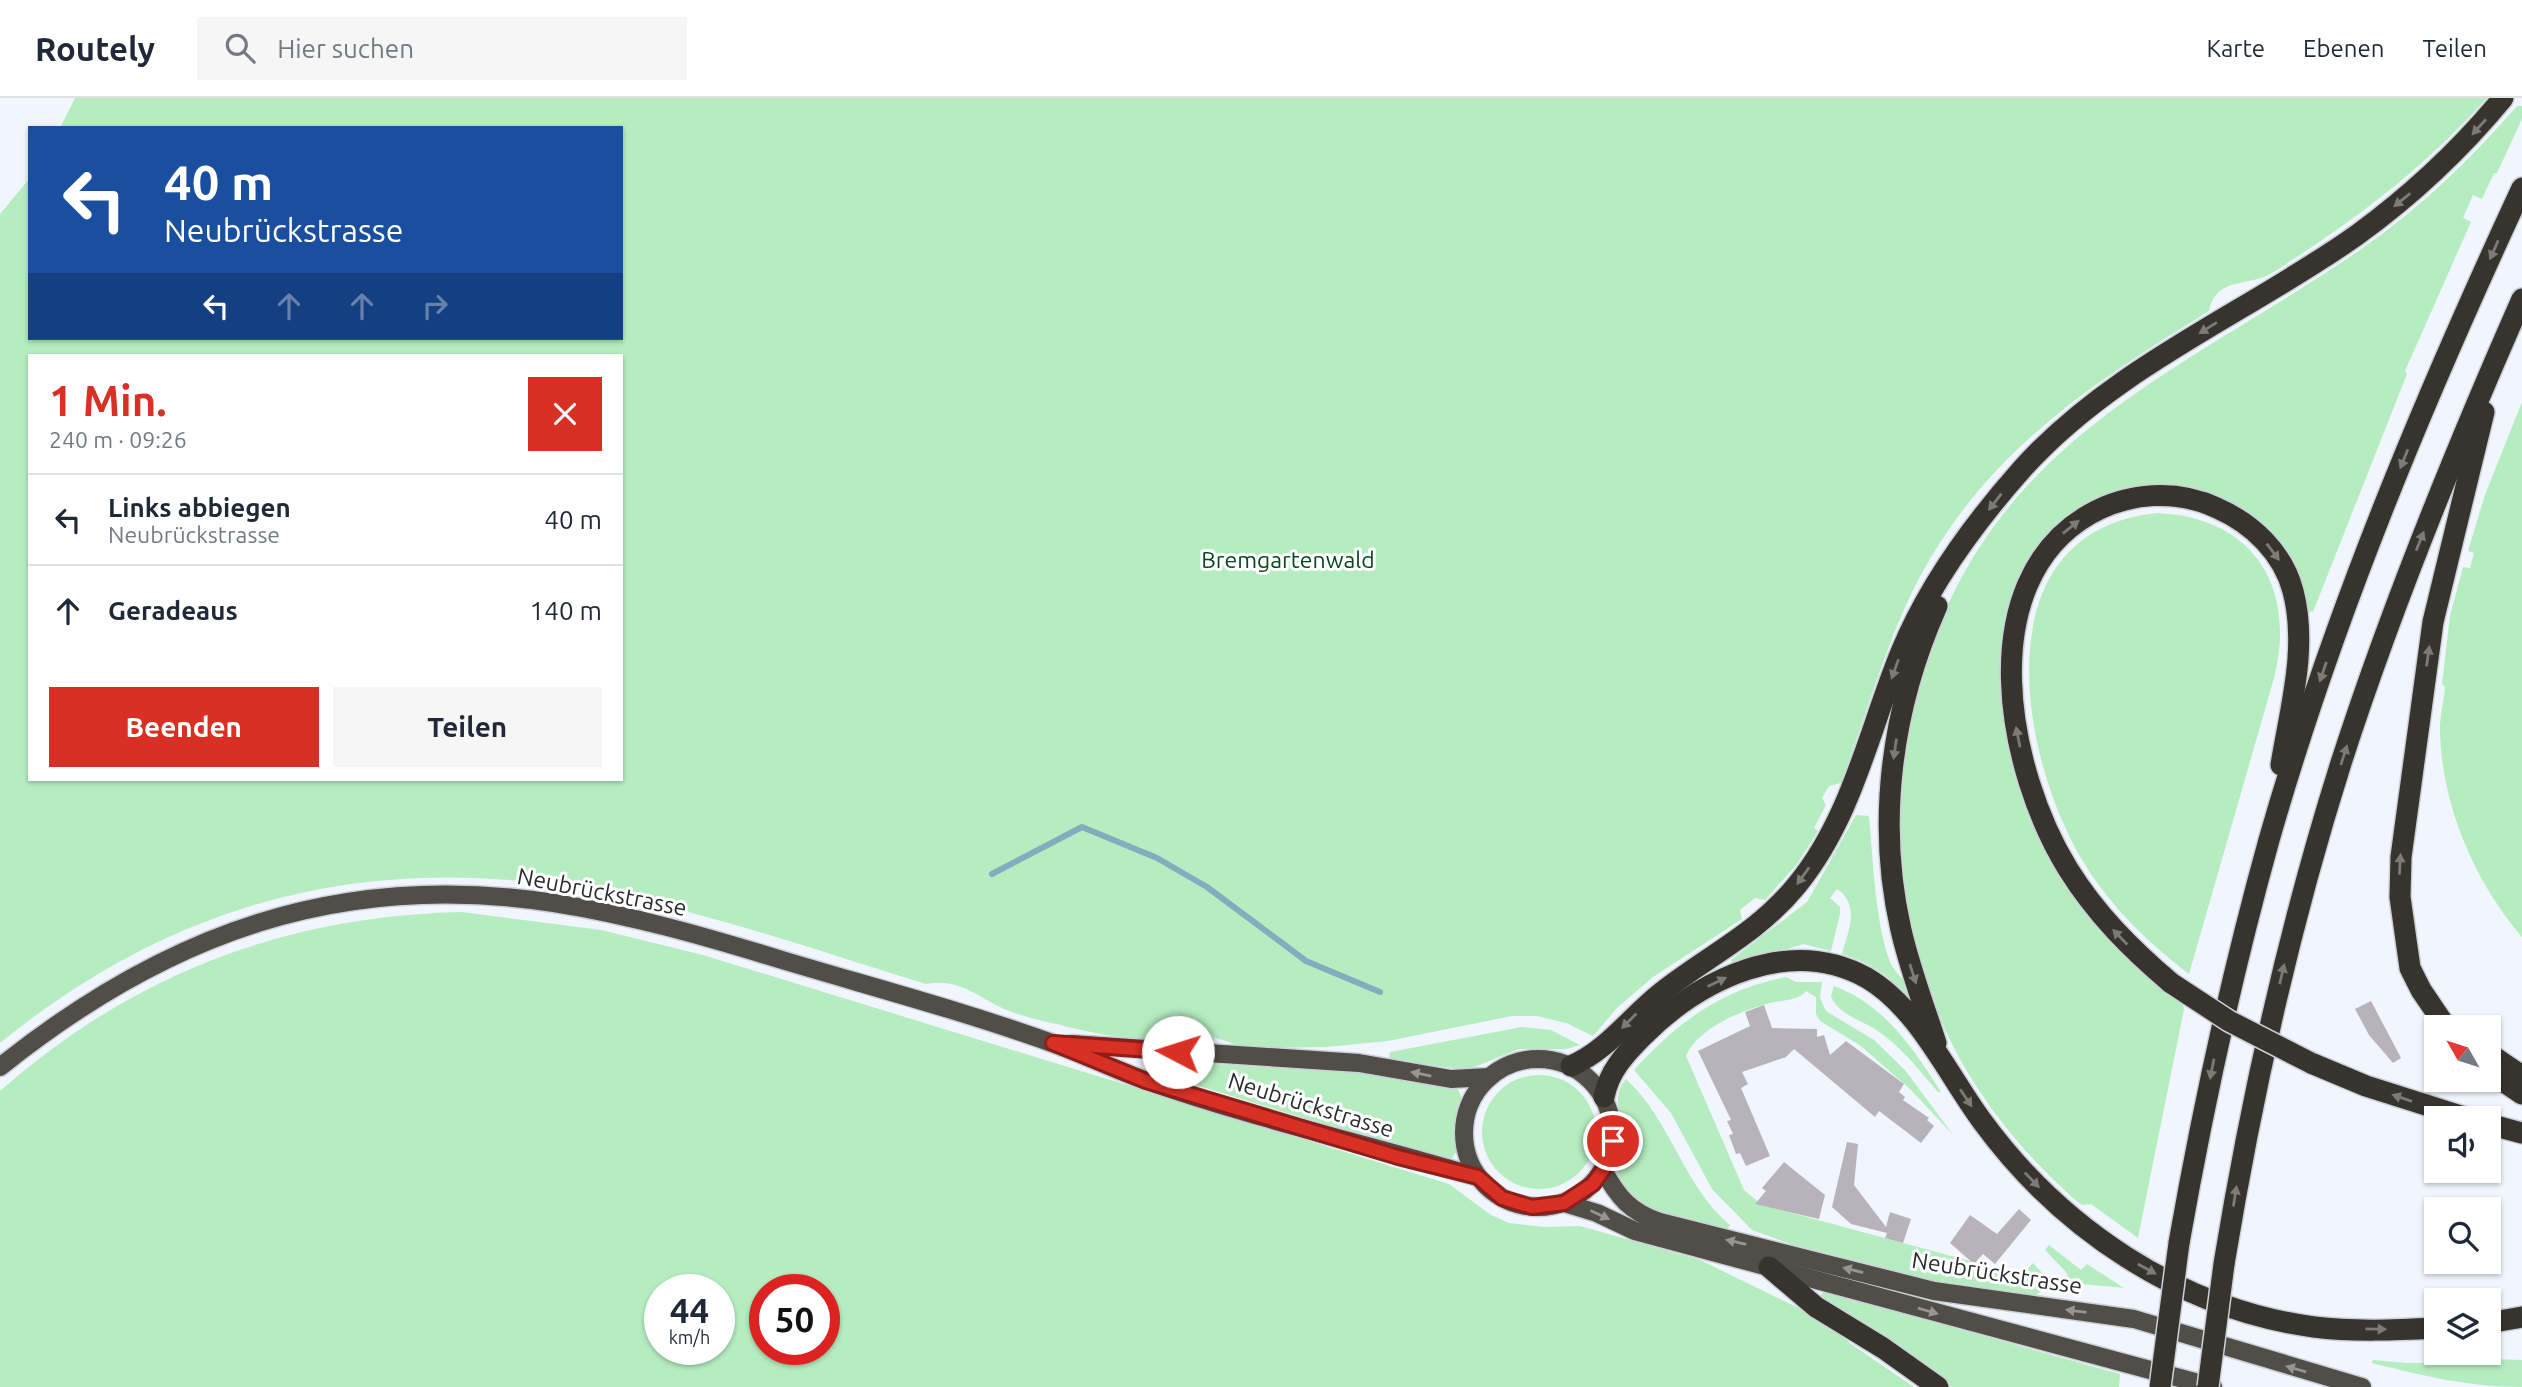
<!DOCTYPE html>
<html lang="de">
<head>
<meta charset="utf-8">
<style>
  :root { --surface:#fff; --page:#f6f6f7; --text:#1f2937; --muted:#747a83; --line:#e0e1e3; --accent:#d93025 }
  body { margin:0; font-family:Ubuntu,sans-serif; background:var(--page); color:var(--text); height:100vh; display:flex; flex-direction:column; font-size:26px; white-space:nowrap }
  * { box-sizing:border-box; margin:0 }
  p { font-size:23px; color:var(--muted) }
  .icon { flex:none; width:38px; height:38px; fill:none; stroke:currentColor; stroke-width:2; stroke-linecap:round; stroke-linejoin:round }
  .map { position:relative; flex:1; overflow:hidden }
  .side { position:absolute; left:28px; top:256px; width:595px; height:427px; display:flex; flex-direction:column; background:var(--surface); border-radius:0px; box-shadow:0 2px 5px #0004 }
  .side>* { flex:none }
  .guide { position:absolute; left:28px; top:28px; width:595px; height:214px; border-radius:0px; box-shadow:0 2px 5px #0004; background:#1a4fa0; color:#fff; overflow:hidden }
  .needle { width:46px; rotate:309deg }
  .tools { position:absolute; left:2424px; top:917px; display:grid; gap:14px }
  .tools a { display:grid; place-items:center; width:77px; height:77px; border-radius:0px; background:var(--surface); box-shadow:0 2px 5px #0004; font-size:35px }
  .speed { position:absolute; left:644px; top:1176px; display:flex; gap:14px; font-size:35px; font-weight:700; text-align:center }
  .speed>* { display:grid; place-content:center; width:91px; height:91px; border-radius:50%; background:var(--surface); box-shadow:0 2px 5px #0004; line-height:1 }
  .speed small { font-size:18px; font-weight:400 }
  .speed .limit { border:10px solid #d22; background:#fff; color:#111 }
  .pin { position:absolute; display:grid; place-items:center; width:60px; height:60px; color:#fff; margin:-30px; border:4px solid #fff; border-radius:50%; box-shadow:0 2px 7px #0007 }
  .me { position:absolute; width:77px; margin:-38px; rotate:275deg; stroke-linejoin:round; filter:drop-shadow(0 0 5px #0008) }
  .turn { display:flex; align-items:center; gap:24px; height:147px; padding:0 21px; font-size:32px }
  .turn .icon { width:91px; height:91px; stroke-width:2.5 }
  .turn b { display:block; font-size:49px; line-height:60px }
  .lanes { display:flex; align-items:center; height:66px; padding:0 21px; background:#0003; justify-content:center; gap:35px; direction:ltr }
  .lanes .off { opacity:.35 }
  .round { display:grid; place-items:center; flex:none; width:74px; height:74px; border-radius:0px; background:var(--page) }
  .head { display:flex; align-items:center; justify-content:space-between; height:119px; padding:0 21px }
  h1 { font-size:42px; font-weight:700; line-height:52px; color:var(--accent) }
  .primary-button { display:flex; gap:14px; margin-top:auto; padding:14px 21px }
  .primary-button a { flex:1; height:80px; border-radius:0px; background:var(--accent); color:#fff; font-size:28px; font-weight:700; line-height:80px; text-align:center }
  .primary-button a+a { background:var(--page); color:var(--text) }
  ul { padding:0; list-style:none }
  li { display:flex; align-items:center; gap:21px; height:91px; padding:0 21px; border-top:2px solid var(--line) }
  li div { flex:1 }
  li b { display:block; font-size:26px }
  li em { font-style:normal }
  header { display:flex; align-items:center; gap:42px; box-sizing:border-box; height:98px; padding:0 35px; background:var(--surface); border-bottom:2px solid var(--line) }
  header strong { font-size:33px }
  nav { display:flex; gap:38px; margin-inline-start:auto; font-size:24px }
  .search { width:490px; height:63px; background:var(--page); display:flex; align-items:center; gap:18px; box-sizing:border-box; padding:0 24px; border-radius:0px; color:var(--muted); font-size:26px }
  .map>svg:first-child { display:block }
</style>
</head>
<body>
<header>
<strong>Routely</strong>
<div class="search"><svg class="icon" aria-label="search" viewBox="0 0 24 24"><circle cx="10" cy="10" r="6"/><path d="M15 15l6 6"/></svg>Hier suchen</div>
<nav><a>Karte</a><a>Ebenen</a><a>Teilen</a></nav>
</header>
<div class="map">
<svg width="2522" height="1289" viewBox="0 0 2522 1289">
  <rect width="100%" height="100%" fill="#f0f5fe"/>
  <!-- green -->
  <g fill="#b5edc1" fill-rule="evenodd">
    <path d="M 75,0 L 2487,0 C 2422,72 2354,123 2272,175 C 2250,189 2216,178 2209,213 C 2085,290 1982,356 1913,492 C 1883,554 1865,621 1841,685 L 1829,688 L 1822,700 L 1826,707 L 1814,730 L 1818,733 L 1797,766 L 1765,802 L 1755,800 L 1740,812 L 1742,821 L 1653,879 L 1617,910 L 1593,938 L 1566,925 L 1536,918 L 1512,918 L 1388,943 L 1327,949 L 1246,950 L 1214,939 L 1213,948 C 1164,944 1115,941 1068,929 C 1046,923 1020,919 1000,909 C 974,896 957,880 926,886 C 821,854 717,817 610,796 C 380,751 182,797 0,945 L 0,116 L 30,80 L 30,240 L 621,240 L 621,30 L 60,30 ZM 30,257 L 621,257 L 621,681 L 30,681 Z"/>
    <path d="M 2517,8 L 2522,8 L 2522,21 L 2497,75 L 2494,75 L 2482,101 L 2473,97 L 2463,120 L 2471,124 L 2405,273 L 2407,276 L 2313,514 L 2307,513 L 2298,481 L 2216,399 L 2084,409 L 2053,433 L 2041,447 L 2015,496 L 2024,692 L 2157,886 L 2183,906 L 2184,911 L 2138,1140 L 2091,1106 L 2082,1107 L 2073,1100 C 1969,1006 1913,899 1901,759 C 1895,697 1905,637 1922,577 C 1991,341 2176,278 2360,152 C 2419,111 2470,62 2517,8 Z"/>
    <path d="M 2522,304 L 2522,839 C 2474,783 2441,706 2440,631 C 2440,616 2444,604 2445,589 L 2442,586 L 2450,518 L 2463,469 L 2470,470 L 2474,455 L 2468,453 L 2485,397 Z"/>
    <path d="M 2157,415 C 2254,419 2297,490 2274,580 L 2189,876 C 2147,844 2108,806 2081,760 C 2018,653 1982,433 2157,415 Z"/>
    <path d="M 1856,717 L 1869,718 C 1873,761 1875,824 1890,864 C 1896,878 1913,887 1912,905 C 1894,881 1871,864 1842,856 C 1848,833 1861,808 1837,791 L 1830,800 L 1840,809 L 1840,816 L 1831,853 L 1803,846 L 1734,868 L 1731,862 L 1807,804 Z"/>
    <path d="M 462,814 L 601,832 L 703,857 L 1449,1086 L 1491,1117 L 1509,1125 L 1544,1129 L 1580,1128 L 1700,1162 L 1825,1223 L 1851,1246 L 1914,1289 L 0,1289 L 0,993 C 133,876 285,818 462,814 ZM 660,1192 L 719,1192 L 719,1251 L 660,1251 ZM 765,1192 L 824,1192 L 824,1251 L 765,1251 Z"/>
    <path d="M 1786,879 L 1796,884 L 1822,884 L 1820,900 L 1826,913 L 1874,942 L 1905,972 L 1954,1038 L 1911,992 L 1861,948 L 1820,923 L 1816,916 L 1816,899 L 1806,893 C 1798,903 1782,902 1770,905 C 1742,912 1698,930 1686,958 L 1744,1092 L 1762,1107 L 2022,1177 L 2033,1165 L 2045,1178 L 2043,1192 L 2033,1199 L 1955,1188 L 1790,1146 L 1752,1132 L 1712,1091 L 1671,1015 L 1634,972 C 1679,923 1721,892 1786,879 Z"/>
    <path d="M 1834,888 C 1885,907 1913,950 1941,994 L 1938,994 C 1919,972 1900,947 1875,931 C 1860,922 1837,915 1831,898 Z"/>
    <polygon points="1522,929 1551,932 1580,947 1567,951 1519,951 1467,972 1389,961 1390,954"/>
    <polygon points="1154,963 1377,975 1457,990 1462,1000 1454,1029 1457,1053 1449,1064 1156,975 1148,966"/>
    <circle cx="1539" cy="1034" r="57"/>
    <path d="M 1626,981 C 1671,1022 1683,1088 1730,1127 L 1725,1136 C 1691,1126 1625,1119 1618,1075 C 1616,1061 1622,1047 1622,1032 C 1621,1012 1611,999 1626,981 Z"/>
    <polygon points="2049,1147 2081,1172 2087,1166 2124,1190 2071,1185 2066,1174 2045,1152"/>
    <polygon points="1823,1193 2120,1276 2119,1289 1952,1289 1820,1200"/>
    <path d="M 2490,1261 L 2522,1262 L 2522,1289 C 2470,1289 2423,1278 2372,1265 L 2373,1262 L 2407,1265 L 2488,1264 Z"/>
  </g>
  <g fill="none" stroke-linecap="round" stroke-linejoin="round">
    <!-- stream -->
    <polyline stroke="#7faebe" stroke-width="6" points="992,776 1082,729 1157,760 1207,789 1306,863 1380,894"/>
  </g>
  <!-- building -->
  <g fill="#b8b3bb">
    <polygon points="2371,903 2401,960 2393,965 2369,937 2355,911"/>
    <polygon points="1764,907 1772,930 1817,931 1817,939 1824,937 1830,957 1846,943 1904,986 1899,994 1905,999 1903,1002 1929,1020 1927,1022 1934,1028 1921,1045 1879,1013 1875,1019 1794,951 1786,959 1742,974 1748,986 1741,990 1770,1058 1746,1068 1740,1055 1736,1056 1729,1037 1733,1036 1727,1023 1731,1022 1698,953 1750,928 1745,914"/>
    <polygon points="1847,1044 1858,1046 1854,1087 1886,1129 1890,1114 1911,1121 1903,1145 1885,1140 1887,1135 1851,1126 1832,1109"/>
    <polygon points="1784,1064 1825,1097 1819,1121 1755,1106 1766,1093 1762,1090"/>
    <polygon points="2019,1111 2031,1122 1995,1166 1983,1156 1974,1166 1950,1145 1970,1117 1997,1136"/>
  </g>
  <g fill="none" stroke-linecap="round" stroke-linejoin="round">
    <defs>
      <g id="major">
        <polyline points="1071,946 1359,965 1451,981 1489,979"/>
        <circle cx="1538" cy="1035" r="74"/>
        <path d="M 0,969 C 166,836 339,772 554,805 C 631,817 707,839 782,862 C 872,889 963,913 1052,945 C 1084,956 1115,972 1147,983 C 1255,1021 1368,1046 1478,1079"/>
        <path d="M 1603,1072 C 1618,1099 1630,1114 1660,1124 L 1934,1193 L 2134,1221 L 2362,1289"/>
        <polyline points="1564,1105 1597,1115 1635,1133 2213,1289"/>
      </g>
      <g id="highway">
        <path d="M 2171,885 C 2131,851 2096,816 2068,771 C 2008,674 1970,485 2090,416 C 2129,394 2177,391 2217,410 C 2253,426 2283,455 2293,493 C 2308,550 2290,611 2281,667"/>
        <polyline points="2446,929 2421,892 2410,870 2400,799 2401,759 2433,524 2484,314"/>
        <path d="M 1936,945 C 1924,908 1910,871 1901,832 C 1876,723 1892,609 1937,508"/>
        <polyline points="2488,955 2522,978"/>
        <polyline points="2311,965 2366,988 2467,1020"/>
        <path d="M 1571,968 C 1608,952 1630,919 1662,894 C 1709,857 1757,836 1797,787 C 1852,720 1869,632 1901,554 C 1929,486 1974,425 2023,370 C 2115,268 2247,215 2357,137 C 2412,97 2460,52 2503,0"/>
        <polyline points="2488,973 2522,996"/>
        <path d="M 1604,999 C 1609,973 1625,956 1643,938 C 1700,881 1789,837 1867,880 C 1918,910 1948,977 1982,1023 C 2061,1131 2180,1211 2314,1229 C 2354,1234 2397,1232 2436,1230"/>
        <polyline points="2488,1026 2522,1035"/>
        <path d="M 2179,1145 C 2203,1009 2232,875 2269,742 C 2333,518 2424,301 2522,90"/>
        <path d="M 2224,1166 C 2252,996 2289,829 2341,665 C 2392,507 2455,353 2522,201"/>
        <polyline points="1769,1169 1816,1209 1883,1250 1938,1289"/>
        <polyline points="2488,1225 2522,1219"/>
      </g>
    </defs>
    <!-- major casing -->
    <use href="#major" stroke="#ccd1d9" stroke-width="21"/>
    <!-- highway casing -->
    <use href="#highway" stroke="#ccd1d9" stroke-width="24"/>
    <!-- major -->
    <use href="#major" stroke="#514e47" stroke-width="18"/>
    <!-- highway -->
    <use href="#highway" stroke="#37342d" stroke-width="21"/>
    <defs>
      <g id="highway-bridge">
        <polyline points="2171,885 2229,923 2311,965"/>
        <polyline points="2160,1289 2179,1145"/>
        <polyline points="2208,1289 2224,1166"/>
      </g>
    </defs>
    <!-- highway-bridge casing -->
    <use href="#highway-bridge" stroke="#ccd1d9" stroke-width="24" stroke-linecap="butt"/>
    <!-- highway-bridge -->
    <use href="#highway-bridge" stroke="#37342d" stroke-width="21"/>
  </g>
  <!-- one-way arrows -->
  <defs><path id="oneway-solid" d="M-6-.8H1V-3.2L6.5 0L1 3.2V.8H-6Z" transform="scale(1.75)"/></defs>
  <g fill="#7d7b76">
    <use href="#oneway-solid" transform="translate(2479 29) rotate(132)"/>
    <use href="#oneway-solid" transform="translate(2402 102) rotate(141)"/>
    <use href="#oneway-solid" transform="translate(2494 152) rotate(114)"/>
    <use href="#oneway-solid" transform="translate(2208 230) rotate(148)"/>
    <use href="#oneway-solid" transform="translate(2404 361) rotate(112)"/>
    <use href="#oneway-solid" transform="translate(1995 404) rotate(128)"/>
    <use href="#oneway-solid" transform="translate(2071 429) rotate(-39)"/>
    <use href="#oneway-solid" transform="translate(2420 443) rotate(-68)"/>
    <use href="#oneway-solid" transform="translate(2273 454) rotate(53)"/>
    <use href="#oneway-solid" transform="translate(2428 558) rotate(-82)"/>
    <use href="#oneway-solid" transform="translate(1895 571) rotate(110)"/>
    <use href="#oneway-solid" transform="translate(2323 574) rotate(109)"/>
    <use href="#oneway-solid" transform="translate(2018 639) rotate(-101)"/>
    <use href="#oneway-solid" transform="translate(1895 651) rotate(98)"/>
    <use href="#oneway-solid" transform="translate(2344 657) rotate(-72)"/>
    <use href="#oneway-solid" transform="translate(2400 766) rotate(-87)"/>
    <use href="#oneway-solid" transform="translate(1803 778) rotate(126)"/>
    <use href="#oneway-solid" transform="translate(2120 839) rotate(-134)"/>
    <use href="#oneway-solid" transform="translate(1913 876) rotate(72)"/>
    <use href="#oneway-solid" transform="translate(2282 876) rotate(-77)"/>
    <use href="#oneway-solid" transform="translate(1717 884) rotate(-26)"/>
    <use href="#oneway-solid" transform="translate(1629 923) rotate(135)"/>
    <use href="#oneway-solid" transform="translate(2212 971) rotate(101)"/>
    <use href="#oneway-solid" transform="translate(1966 1000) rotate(56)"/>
    <use href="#oneway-solid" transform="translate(2402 1000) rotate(-161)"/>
    <use href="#oneway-solid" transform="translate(2032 1082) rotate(46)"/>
    <use href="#oneway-solid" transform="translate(2235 1098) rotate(-81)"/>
    <use href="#oneway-solid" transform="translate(2147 1171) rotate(29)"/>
    <use href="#oneway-solid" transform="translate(2376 1231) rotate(1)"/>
  </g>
  <g fill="#979591">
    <use href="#oneway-solid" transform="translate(1421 976) rotate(-168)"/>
    <use href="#oneway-solid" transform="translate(1600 1117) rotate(25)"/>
    <use href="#oneway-solid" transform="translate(1736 1144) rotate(-167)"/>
    <use href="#oneway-solid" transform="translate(1853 1172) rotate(-166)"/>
    <use href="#oneway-solid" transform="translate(1928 1213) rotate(16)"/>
    <use href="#oneway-solid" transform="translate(2076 1213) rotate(-173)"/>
    <use href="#oneway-solid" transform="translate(2296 1271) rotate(-164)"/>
  </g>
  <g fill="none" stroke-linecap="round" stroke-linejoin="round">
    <defs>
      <polyline id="route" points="1178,954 1053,945 1146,983 1398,1059 1478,1079 1502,1100 1532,1109 1564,1105 1593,1086 1603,1072 1613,1043"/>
    </defs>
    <!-- route casing -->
    <use href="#route" stroke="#8d1f18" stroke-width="18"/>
    <!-- route -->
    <use href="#route" stroke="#d93025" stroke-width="12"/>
  </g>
  <g text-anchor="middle" stroke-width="6" stroke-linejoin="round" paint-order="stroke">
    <!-- park labels -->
    <g font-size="23" fill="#074821" stroke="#fff">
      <text x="1288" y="470">Bremgartenwald</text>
    </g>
    <!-- street labels -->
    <g font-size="23" fill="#2a2c2f" stroke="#fff">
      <text transform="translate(602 794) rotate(11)" y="8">Neubrückstrasse</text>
      <text transform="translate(1311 1007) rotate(17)" y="8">Neubrückstrasse</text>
      <text transform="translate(1997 1175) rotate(9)" y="8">Neubrückstrasse</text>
    </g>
  </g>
</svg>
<div class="tools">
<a><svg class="needle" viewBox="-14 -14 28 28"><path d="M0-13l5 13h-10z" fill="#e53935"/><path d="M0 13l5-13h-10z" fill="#747a83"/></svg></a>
<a><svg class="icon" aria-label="sound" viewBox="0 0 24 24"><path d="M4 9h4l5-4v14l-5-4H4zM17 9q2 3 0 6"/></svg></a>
<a><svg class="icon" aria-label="search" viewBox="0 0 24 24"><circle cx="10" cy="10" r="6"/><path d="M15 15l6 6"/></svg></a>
<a><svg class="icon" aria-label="layers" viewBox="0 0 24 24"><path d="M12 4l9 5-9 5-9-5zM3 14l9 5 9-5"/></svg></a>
</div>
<div class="speed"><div>44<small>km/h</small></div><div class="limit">50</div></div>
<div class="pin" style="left:1613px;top:1043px;background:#d93025"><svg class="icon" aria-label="arrive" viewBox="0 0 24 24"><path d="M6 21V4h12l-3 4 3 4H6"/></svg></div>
<svg class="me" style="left:1178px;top:954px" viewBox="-20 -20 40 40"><circle r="19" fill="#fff"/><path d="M0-13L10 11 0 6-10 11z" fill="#d93025"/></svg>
<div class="guide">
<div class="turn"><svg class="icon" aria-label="left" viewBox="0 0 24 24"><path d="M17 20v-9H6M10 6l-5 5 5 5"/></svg><div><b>40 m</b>Neubrückstrasse</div></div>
<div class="lanes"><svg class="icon" aria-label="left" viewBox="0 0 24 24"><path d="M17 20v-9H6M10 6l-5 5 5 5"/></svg><svg class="icon off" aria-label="ahead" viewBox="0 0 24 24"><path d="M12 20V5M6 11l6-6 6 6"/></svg><svg class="icon off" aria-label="ahead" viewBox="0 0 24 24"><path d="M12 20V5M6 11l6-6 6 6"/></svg><svg class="icon off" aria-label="right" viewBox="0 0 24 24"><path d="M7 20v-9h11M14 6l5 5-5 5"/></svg></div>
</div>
<section class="side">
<div class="head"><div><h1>1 Min.</h1><p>240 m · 09:26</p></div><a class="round" style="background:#d93025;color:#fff"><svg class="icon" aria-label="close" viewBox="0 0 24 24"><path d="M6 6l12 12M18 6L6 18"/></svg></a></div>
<ul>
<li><svg class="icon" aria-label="left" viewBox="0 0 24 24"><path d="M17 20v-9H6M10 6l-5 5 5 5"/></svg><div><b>Links abbiegen</b><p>Neubrückstrasse</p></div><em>40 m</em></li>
<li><svg class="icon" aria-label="ahead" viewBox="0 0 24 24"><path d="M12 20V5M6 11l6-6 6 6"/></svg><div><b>Geradeaus</b></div><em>140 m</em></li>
</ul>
<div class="primary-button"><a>Beenden</a><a>Teilen</a></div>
</section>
</div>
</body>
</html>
